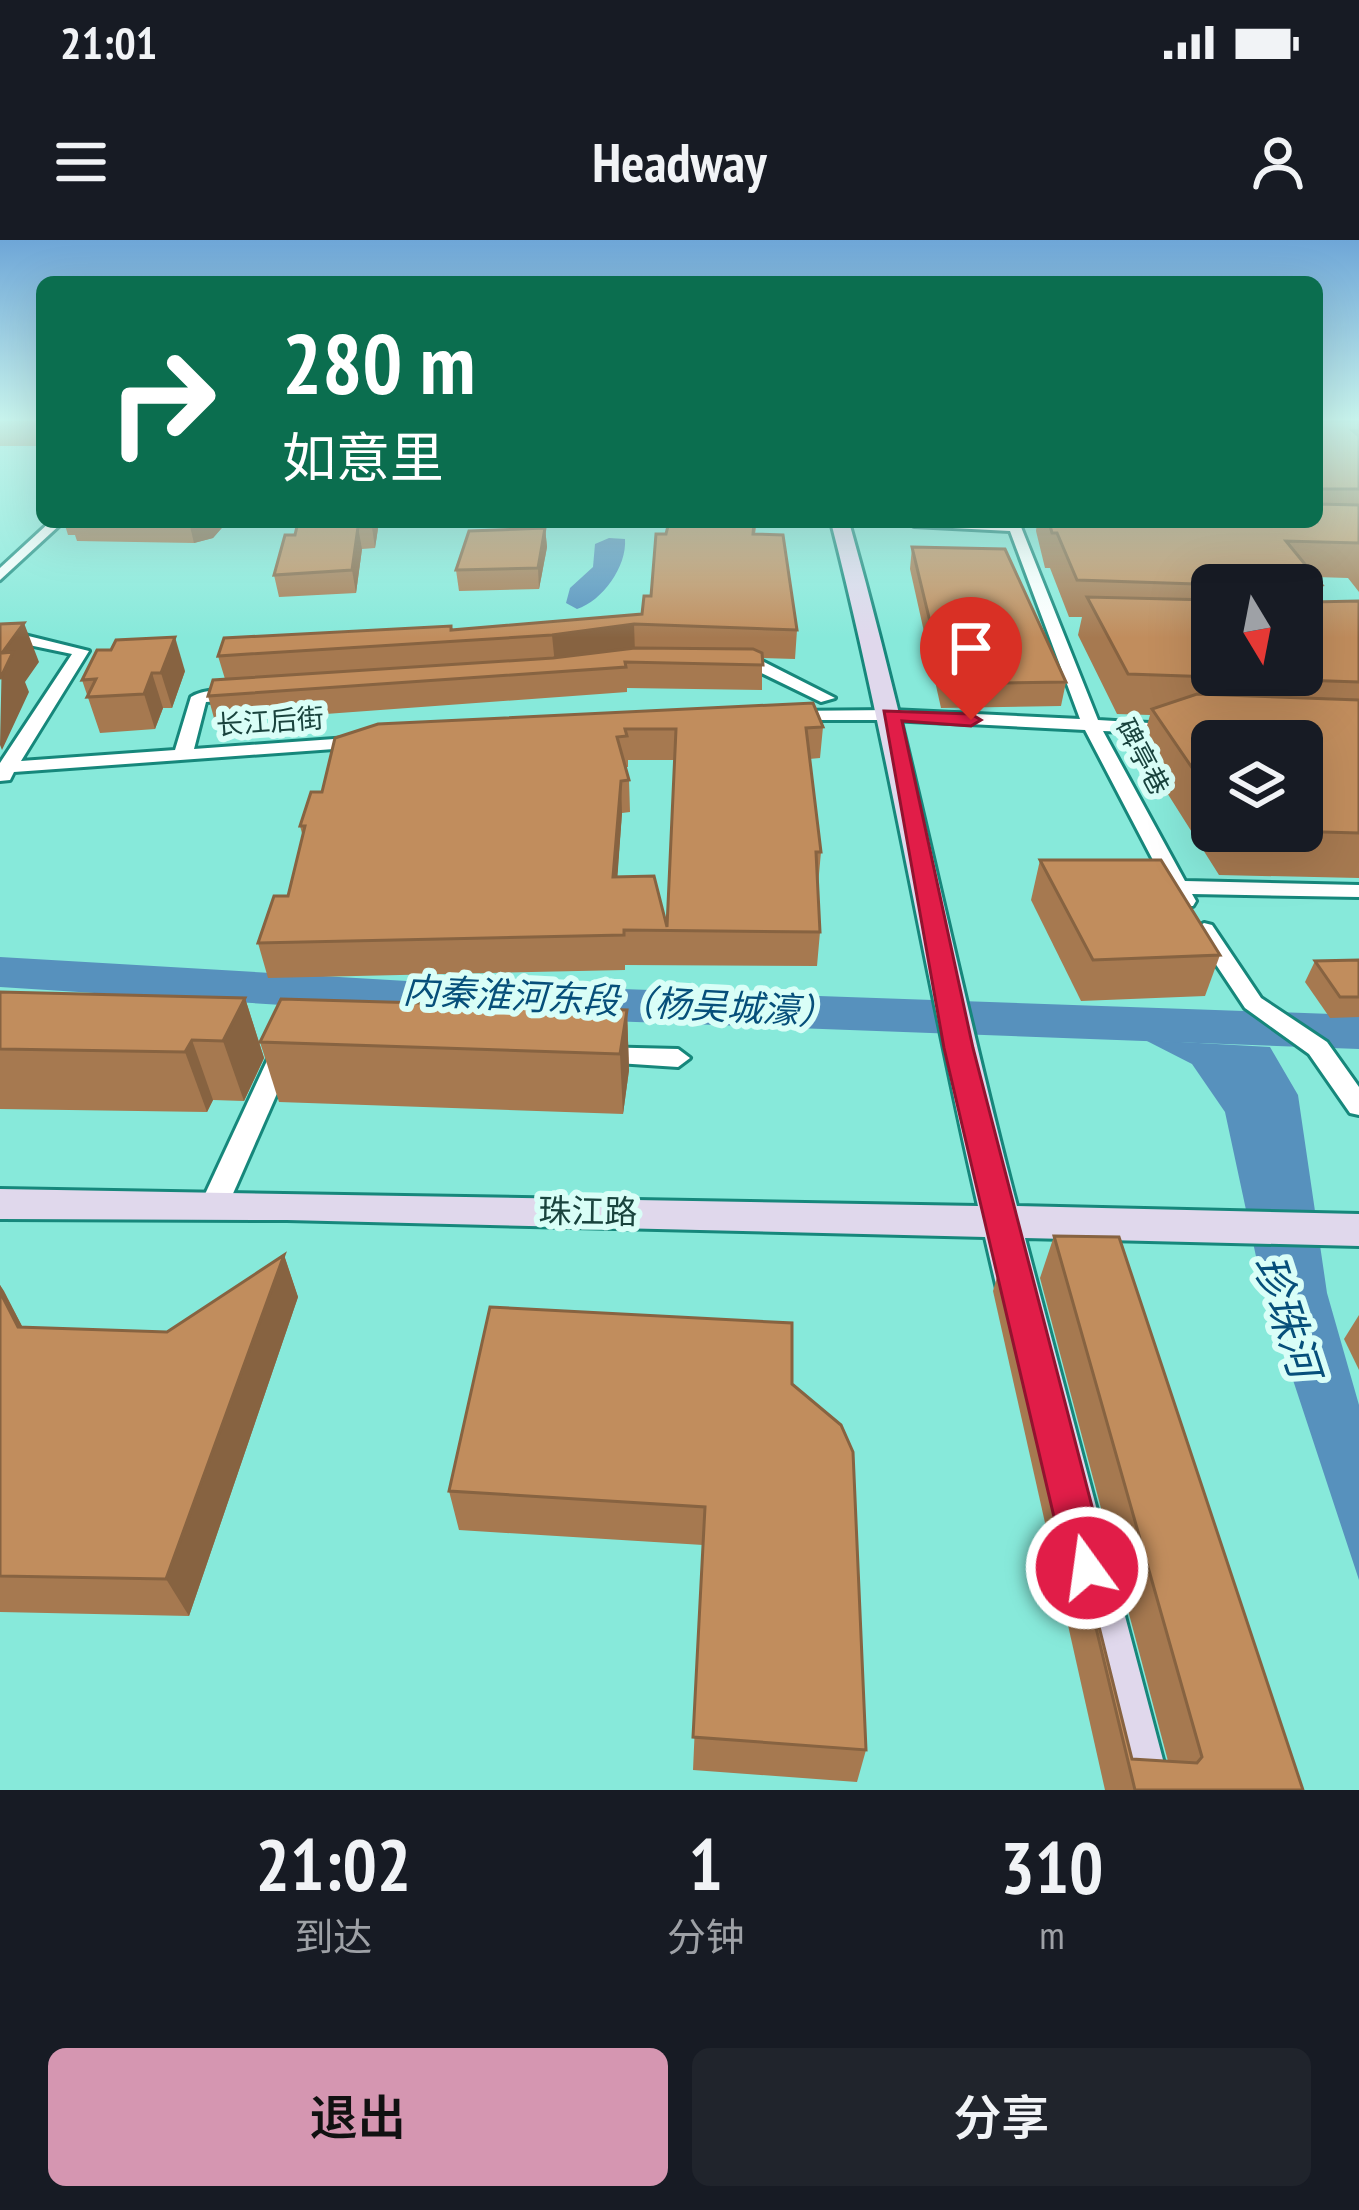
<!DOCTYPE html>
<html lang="zh">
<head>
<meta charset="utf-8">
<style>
  :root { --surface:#171b24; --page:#20242c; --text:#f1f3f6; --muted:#9ea1a6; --accent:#d596b1 }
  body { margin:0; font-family:"PT Sans Narrow","Noto Sans SC",sans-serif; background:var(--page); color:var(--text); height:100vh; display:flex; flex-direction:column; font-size:45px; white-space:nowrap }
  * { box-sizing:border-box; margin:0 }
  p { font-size:39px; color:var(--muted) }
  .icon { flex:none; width:66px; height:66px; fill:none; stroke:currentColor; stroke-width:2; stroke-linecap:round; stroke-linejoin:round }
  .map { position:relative; height:1550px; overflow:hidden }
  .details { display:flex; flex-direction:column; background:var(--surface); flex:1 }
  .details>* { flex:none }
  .top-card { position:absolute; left:36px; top:36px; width:1287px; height:252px; border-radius:18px; box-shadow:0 12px 48px #0002; background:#0b6e4f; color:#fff; overflow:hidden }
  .needle { width:78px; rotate:170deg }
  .tools { position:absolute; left:1191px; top:324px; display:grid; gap:24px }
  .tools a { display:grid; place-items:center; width:132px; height:132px; border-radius:18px; background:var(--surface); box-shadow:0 12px 48px #0002; font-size:60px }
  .pin { position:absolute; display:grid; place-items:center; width:102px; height:102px; color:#fff; margin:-123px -51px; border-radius:50% 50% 50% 0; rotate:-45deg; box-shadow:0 0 12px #0007 }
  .pin .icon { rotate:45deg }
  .me { position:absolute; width:132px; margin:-66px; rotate:346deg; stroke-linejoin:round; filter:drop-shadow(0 0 9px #0008) }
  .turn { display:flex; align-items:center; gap:42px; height:252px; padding:0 48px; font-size:54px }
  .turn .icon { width:156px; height:156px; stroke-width:2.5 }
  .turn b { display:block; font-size:84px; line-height:102px }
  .eta { display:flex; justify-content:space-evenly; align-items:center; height:204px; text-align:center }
  .eta b { font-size:72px; font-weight:600; line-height:84px }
  .primary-button { display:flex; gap:24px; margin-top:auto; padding:24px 48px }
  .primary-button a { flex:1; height:138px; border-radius:18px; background:var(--accent); color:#111; font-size:48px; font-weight:600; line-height:138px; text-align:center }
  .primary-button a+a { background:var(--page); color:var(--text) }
  .status { display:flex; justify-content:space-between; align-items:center; height:84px; padding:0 60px; background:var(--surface); direction:ltr }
  .status svg { height:33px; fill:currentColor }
  header { display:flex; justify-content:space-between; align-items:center; height:156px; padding:0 48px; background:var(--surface); font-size:54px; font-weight:600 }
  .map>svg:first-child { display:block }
</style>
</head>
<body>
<div class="status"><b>21:01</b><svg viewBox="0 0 49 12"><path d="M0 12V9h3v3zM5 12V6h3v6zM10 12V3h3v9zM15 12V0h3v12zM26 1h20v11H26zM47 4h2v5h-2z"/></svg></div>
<header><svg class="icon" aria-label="menu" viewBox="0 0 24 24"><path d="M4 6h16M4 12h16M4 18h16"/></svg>Headway<svg class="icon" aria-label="person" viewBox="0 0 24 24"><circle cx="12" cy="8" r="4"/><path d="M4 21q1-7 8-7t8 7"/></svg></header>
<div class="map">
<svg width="1359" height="1550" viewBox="0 0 1359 1550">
  <rect width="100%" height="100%" fill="#87e9da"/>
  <!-- water -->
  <g fill="#5791bd">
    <path d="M 609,298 L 625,299 C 627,327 602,361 577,369 L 566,363 L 570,348 L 593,327 L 595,304 Z"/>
    <polygon points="1145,800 1270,807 1298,855 1327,1053 1359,1165 1359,1340 1263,1049 1225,872 1192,824"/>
  </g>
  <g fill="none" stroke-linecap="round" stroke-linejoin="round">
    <!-- river -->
    <polygon fill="#5791bd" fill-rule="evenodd" points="0,717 424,742 1359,775 1359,809 424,774 0,747"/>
    <defs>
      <g id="street">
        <polygon points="50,282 63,282 0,340 0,328"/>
        <polygon points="908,282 1019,282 1098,480 1183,485 1183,493 1177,494 1103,491 1185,641 1359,645 1359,657 1192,654 1196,661 1193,666 1177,666 1085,490 891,480 780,480 777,476 786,471 891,470 1080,479 1010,291 914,286"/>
        <path d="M 0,389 L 89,411 L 21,521 L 175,510 L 191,457 C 203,449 234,447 246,455 L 238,460 L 206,462 L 194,509 L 362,497 L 371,502 L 362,507 L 14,532 L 10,540 L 0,541 L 0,523 L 72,414 L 0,399 Z"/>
        <polygon points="734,419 762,421 835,458 821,462 753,429 728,427 726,424"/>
        <polygon points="1204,683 1212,685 1261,758 1327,802 1359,847 1359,875 1350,873 1309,814 1245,768 1193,690"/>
        <polygon points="285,800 297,808 228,965 224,973 214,976 204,973 200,965 273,808"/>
        <polygon points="596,807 678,809 690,818 678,827 587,821 584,815"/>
      </g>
      <path id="secondary" d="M 831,282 L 849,282 C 913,508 957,739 1017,966 L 1359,974 L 1359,1006 L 1025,998 L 1171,1550 L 1113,1550 L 985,997 L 287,980 L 0,979 L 0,949 L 978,966 C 925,738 889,508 831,282 Z"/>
    </defs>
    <!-- street casing -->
    <use href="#street" stroke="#16877b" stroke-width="6"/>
    <!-- secondary casing -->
    <use href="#secondary" stroke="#16877b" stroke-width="6"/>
    <!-- street -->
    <use href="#street" fill="#fff" fill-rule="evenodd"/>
    <!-- secondary -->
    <use href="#secondary" fill="#e0d8ec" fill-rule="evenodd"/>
  </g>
  <!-- wall -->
  <g fill="#a67950" fill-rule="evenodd">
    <rect x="0" y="181" width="42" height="25"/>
    <path d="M 1317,181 L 1359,181 L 1359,352 L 1348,338 L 1316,337 L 1322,345 L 1316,362 L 1359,361 L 1359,638 L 1219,635 L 1140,510 L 1150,475 L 1117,474 L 1078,395 L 1082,377 L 1069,377 L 1050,328 L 1045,328 L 1036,291 L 1037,282 L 1317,282 ZM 1212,345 L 1302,345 L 1212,435 ZM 1212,501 L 1302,591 L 1212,591 Z"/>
    <polygon points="64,282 227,282 213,298 194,303 77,301 75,295 68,295"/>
    <polygon points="379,282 375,308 362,309 356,353 279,357 274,335 285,295"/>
    <polygon points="567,282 618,282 617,285 567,284"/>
    <polygon points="669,282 757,282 755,294 797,390 795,419 762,418 762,450 627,448 627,452 215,482 208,456 225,439 218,416 452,390 642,374 651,356"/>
    <polygon points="545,288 547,307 539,349 459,351 456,330"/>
    <polygon points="912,307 1066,442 1061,466 941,468 910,329"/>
    <polygon points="185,431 172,468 163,468 155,489 100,493 82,440"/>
    <path d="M 378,484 L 823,487 L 820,518 L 809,519 L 821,612 L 818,645 L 820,692 L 817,726 L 625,725 L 625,730 L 268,738 L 258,703 L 288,656 L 303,597 L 300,586 L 322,552 ZM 628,520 L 674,520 L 667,687 L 617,637 L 622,573 L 630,572 L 629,540 L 625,527 L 628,527 Z"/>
    <polygon points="1040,620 1220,715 1205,756 1081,761 1031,660"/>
    <polygon points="1359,720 1359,777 1330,778 1305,742 1315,721"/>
    <polygon points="0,752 245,758 264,818 244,861 213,860 207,872 0,869"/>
    <polygon points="627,770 629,830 623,874 279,862 260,802"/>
    <polygon points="1054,996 1303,1550 1132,1519 1168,1521 1040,1038"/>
    <polygon points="1005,1009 1135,1550 1105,1550 993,1051"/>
    <polygon points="284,1015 298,1057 189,1376 0,1372 0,1045 23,1088 167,1092"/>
    <polygon points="1359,1075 1359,1130 1344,1099"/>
    <polygon points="792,1144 866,1510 857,1542 693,1530 703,1305 459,1290 449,1251"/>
  </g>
  <!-- shaded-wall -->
  <g fill="#876341">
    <polygon points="189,282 227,282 213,298 194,303"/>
    <polygon points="372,282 379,282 375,308 372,287"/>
    <polygon points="358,287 362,309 356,353 352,330"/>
    <polygon points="545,288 547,307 539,349 538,328"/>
    <polygon points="1322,345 1309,383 1312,347"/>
    <polygon points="24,383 39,422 25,442 29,452 2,510 0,505 2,413"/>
    <polygon points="634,384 635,413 555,425 552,395"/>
    <polygon points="175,397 185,431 172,468 161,433"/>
    <polygon points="152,433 163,468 155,489 144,454"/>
    <polygon points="621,541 622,573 615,671 613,637"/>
    <polygon points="245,758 264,818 244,861 223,801"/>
    <polygon points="627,770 629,830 623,874 620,814"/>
    <polygon points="192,800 213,860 207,872 185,812"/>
    <polygon points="284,1015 298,1057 189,1376 166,1339"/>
    <polygon points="0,1045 4,1051 44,1129 18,1087 0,1052"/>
  </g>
  <!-- building -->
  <g fill="#c18d5d" stroke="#876341" stroke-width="3" fill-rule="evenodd">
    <polygon points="1317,181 1359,181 1359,191 1353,191 1359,196 1359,249 1317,249"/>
    <polygon points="1317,264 1359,265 1359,303 1286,301 1322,345 1312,347 1312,362 1359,361 1359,442 1128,434 1087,357 1212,360 1212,435 1302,435 1302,345 1226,345 1077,340 1057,293 1052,293 1049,282 1317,282"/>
    <polygon points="298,282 372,282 372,287 358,287 352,330 274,335 285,295 295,295"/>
    <polygon points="669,282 754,282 753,294 783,295 797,390 634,384 552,395 218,416 224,398 451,386 451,390 642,374 644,356 651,356 656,294 666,294"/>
    <polygon points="545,288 538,328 456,330 469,291"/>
    <polygon points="912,307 1005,309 1066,442 945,444"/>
    <polygon points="24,383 2,413 13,412 0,439 0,384"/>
    <polygon points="175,397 161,433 152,433 144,454 87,457 96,439 82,440 97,410 111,410 116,400"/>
    <polygon points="635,408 753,409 762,413 763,425 625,422 626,427 208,456 213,440 553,418"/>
    <polygon points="1197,454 1359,460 1359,593 1287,591 1302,591 1302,501 1212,501 1212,557 1152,469"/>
    <path d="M 813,463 L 823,487 L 806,488 L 821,612 L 816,612 L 820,692 L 624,690 L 624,695 L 258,703 L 274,656 L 288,656 L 305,586 L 300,586 L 311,552 L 322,552 L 335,498 L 378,484 ZM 625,489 L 676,489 L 667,687 L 654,636 L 613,637 L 621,541 L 629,540 L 617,497 L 627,496 Z"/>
    <polygon points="1040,620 1161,620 1220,715 1093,720"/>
    <polygon points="1359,720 1359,757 1340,757 1315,721"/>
    <polygon points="0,752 245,758 223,801 192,800 185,812 0,809"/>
    <polygon points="281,759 422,763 627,770 620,814 260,802"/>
    <polygon points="1054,996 1119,997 1303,1550 1135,1550 1005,1009 1132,1519 1197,1523 1202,1517"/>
    <polygon points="284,1015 166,1339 0,1336 0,1052 18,1087 167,1092"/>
    <polygon points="490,1067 792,1083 792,1144 841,1185 853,1212 866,1510 693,1497 705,1267 449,1251"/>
  </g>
  <!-- sky -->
  <linearGradient id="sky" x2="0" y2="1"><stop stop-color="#6ea6d7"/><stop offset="0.45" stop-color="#c9f5ee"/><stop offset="1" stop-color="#c9f5ee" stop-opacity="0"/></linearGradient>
  <rect width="1359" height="398" fill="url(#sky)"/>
  <!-- route -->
  <polygon fill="#e11d48" stroke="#92132f" stroke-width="3" points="884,471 971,474 981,480 971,486 902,481 973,808 1108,1328 1101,1343 1087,1349 1072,1343 1066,1328 944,808"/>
  <g text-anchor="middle" stroke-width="12" stroke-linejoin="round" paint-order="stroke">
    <!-- far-street labels -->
    <g font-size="27" fill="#19433d" stroke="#d9fef7">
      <text transform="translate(270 482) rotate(-4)" y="9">长江后街</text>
      <text transform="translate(1142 517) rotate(62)" y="9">碑亭巷</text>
    </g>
    <!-- street labels -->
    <g font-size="33" fill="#19433d" stroke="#d9fef7">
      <text transform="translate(588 971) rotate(1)" y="12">珠江路</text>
    </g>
    <!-- water labels -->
    <g font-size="36" font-style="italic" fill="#064f7a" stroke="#d9fef7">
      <text transform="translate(619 761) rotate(3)" y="13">内秦淮河东段（杨吴城濠）</text>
    </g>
    <!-- near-water labels -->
    <g font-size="42" font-style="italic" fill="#064f7a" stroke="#d9fef7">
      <text transform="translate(1287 1076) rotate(72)" y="15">珍珠河</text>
    </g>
  </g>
</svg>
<div class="tools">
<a><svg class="needle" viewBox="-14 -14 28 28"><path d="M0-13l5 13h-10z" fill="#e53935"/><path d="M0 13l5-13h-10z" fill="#9ea1a6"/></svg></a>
<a><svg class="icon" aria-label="layers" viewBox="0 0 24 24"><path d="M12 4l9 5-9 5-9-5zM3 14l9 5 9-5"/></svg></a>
</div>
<div class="pin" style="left:971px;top:480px;background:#d93025"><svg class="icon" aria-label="arrive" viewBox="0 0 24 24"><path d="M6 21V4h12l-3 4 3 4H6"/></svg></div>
<svg class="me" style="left:1087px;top:1328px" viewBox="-20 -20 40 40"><circle r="17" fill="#e11d48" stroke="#fff" stroke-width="3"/><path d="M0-11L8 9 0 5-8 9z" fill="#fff"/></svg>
<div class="top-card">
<div class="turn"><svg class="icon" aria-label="right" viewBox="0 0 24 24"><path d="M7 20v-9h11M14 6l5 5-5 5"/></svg><div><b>280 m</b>如意里</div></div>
</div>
</div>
<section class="details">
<div class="eta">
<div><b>21:02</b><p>到达</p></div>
<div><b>1</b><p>分钟</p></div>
<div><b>310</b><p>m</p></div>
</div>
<div class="primary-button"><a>退出</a><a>分享</a></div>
</section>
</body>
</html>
